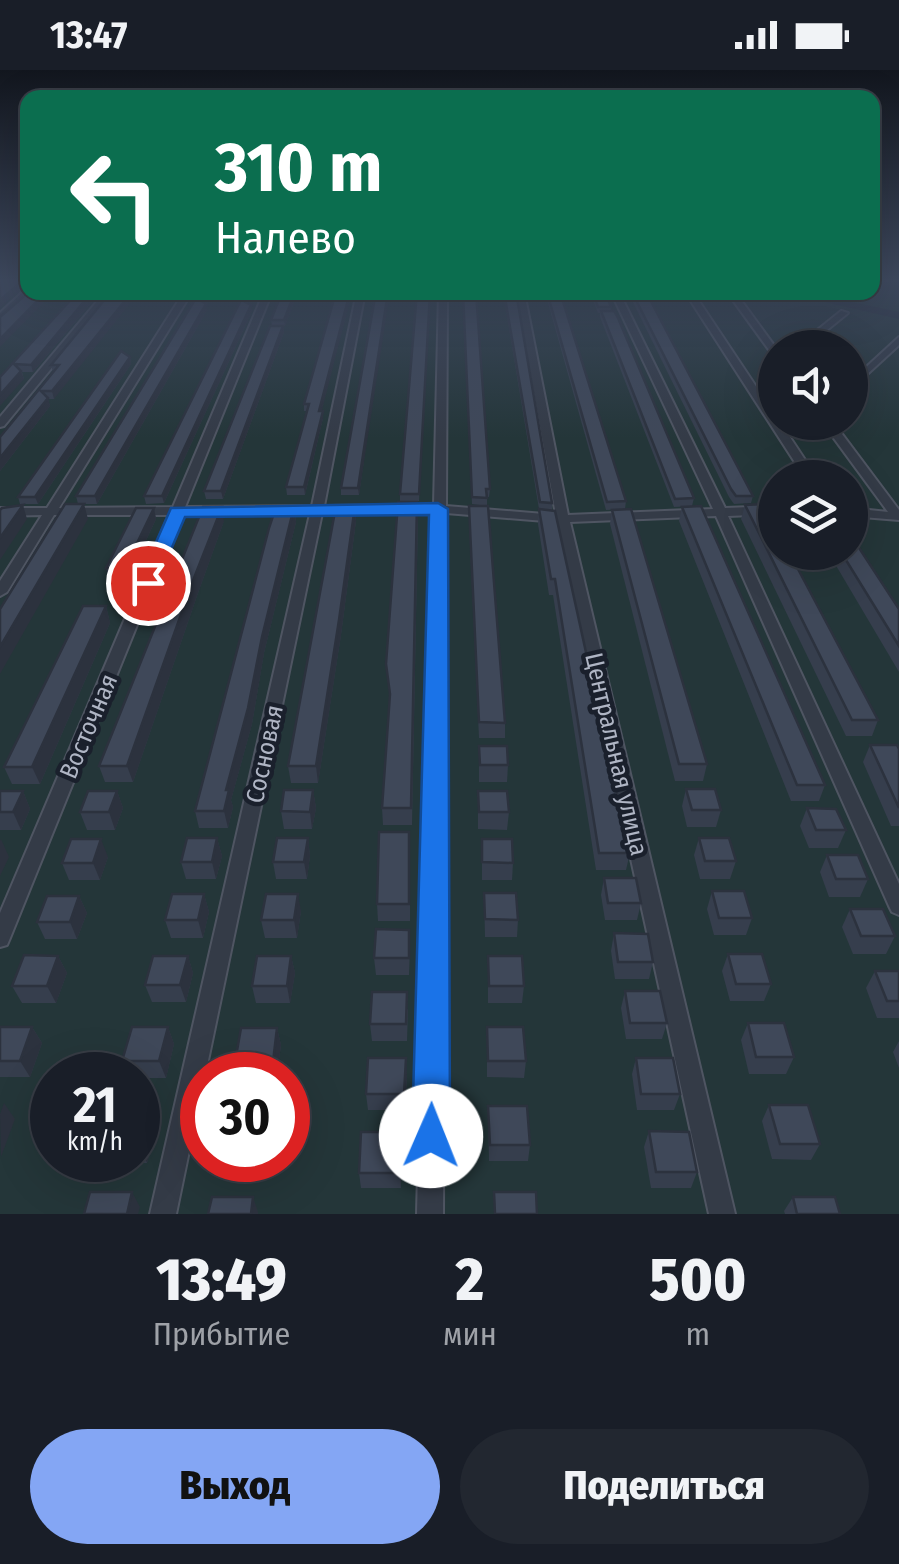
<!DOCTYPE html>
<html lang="ru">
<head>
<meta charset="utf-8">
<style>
  :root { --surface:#191e28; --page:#222730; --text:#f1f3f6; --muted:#9fa2a8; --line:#373c45; --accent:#84a6f4 }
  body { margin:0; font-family:"Fira Sans Condensed",sans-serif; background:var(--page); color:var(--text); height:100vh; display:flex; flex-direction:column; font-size:38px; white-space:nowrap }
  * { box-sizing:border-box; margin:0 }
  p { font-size:32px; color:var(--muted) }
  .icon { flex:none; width:55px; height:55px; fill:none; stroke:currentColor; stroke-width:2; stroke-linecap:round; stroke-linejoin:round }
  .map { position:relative; height:1144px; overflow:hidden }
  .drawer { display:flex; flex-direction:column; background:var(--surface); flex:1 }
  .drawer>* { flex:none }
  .guide { position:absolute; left:20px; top:20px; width:860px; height:210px; border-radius:20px; box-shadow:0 10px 40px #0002,0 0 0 2px var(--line); background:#0b6e4f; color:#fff; overflow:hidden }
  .controls { position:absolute; left:758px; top:260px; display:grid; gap:20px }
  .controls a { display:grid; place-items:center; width:110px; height:110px; border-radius:50%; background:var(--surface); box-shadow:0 10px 40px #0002,0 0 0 2px var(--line); font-size:50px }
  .speed { position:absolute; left:30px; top:982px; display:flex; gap:20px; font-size:50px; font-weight:700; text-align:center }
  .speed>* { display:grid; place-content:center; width:130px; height:130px; border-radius:50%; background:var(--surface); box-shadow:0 10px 40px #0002,0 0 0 2px var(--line); line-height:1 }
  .speed small { font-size:25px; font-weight:400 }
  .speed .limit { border:15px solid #d22; background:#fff; color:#111 }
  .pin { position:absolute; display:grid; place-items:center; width:85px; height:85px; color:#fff; margin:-42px; border:5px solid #fff; border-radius:50%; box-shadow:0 2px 10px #0007 }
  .me { position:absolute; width:110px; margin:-55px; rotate:1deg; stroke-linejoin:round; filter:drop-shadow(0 0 8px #0008) }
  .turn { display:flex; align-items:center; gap:35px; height:210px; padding:0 30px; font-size:45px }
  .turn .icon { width:130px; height:130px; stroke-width:2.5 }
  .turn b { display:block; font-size:70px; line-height:85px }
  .eta { display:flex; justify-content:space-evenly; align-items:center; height:170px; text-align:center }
  .eta b { font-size:60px; font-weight:800; line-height:70px }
  .button { display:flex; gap:20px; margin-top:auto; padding:20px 30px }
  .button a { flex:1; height:115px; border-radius:60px; background:var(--accent); color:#111; font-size:40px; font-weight:800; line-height:115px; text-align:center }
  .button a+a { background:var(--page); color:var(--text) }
  .status { display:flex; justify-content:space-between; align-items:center; height:70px; padding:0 50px; background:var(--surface); direction:ltr }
  .status svg { height:28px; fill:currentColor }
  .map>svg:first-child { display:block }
</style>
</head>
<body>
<div class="status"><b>13:47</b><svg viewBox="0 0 49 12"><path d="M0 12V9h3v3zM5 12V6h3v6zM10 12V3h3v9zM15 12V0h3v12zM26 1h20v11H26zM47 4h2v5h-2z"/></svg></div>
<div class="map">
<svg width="899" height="1144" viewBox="0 0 899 1144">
  <rect width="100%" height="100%" fill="#212836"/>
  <!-- green -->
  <g fill="#243639" fill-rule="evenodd">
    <path d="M 0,208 L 27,208 L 28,222 L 781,222 L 899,249 L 899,1144 L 0,1144 ZM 775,278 L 850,278 L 850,352 L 775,352 ZM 775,408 L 850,408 L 850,482 L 775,482 ZM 52,1005 L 138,1005 L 138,1090 L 52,1090 ZM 202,1005 L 288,1005 L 288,1090 L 202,1090 Z"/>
    <polygon points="873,208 899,208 899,242 809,223 872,222"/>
  </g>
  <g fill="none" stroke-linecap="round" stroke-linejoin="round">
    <defs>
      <g id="minor">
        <polygon points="25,220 32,222 0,251 0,243"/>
        <polygon points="105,222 114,222 4,356 0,357 0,347"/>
        <polygon points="184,222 192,222 59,438 173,437 264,222 272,222 185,437 312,436 357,222 365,222 324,436 434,435 439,222 447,222 446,436 556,445 516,222 524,222 568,445 713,439 611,222 619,222 725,438 775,436 775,444 728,446 899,814 899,845 892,842 889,836 716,446 570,452 735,1144 709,1144 557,452 446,443 443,1144 417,1144 434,443 322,443 205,1005 202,1005 202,1018 176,1144 150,1144 310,444 182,444 10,868 7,875 0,877 0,843 169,445 54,445 7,522 0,526 0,511 42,445 0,446 0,438 47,438"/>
        <polygon points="685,222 693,222 775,345 775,352 780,352 817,408 805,408"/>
        <polygon points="727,222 735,222 776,278 775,285 772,284"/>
        <polygon points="841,241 848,243 805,278 795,278"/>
        <polygon points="899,267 899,275 850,320 850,312"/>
        <polygon points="822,352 833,352 899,440 899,450 850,446 850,438 888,442"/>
      </g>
    </defs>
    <!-- minor casing -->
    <use href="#minor" stroke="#4f5562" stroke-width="4"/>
    <!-- minor -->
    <use href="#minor" fill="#343b47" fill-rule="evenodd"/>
  </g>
  <!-- wall -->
  <g fill="#363e4d">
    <polygon points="78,222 100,222 33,302 22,302 24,309 0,307"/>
    <polygon points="111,222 54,329 48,329 50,336 0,401 0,367 53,302 51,295"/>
    <polygon points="244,222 261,222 258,227 244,227"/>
    <polygon points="282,222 298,222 285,256 283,256 284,262 223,429 206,429 204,421 272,256 271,250"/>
    <polygon points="336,222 352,222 321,341 323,348 305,425 287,425 286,417 307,341 304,341 304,334"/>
    <polygon points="430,222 419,431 400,432 400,424"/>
    <polygon points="463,222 490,419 489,427 487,427 487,436 472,434"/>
    <polygon points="503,222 516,222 552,433 552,440 630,783 626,800 596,800 553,525 549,525 538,454 539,439"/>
    <polygon points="545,222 560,222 626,431 625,439 606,440"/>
    <polygon points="590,222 605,222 611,237 611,241 694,428 692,436 674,437 600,247 600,243 598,243"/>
    <polygon points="628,222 646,222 753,426 751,433 734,434 729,427"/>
    <polygon points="207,240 97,434 78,434 76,426"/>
    <polygon points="252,241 164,433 146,434 144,426"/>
    <polygon points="379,283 359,425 341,425 341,418"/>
    <polygon points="130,287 131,294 38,434 20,434 18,427"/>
    <polygon points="745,435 878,650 872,666 846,666 741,449"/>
    <polygon points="355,436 356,451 341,565 318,713 291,713 288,696"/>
    <polygon points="469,436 505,653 505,668 479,668 470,476"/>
    <polygon points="294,437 296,452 264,583 252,654 231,730 233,737 228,758 199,758 195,741"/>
    <polygon points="682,437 825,715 819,731 791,731 679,451"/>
    <polygon points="154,438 156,449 128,509 109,509 106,498"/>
    <polygon points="612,440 707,694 703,711 675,711 610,454"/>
    <polygon points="418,447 412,755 383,755 382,738 390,629 386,594"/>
    <polygon points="224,451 198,523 133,712 105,712 99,696"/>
    <polygon points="828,482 850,482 899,539 899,602"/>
    <polygon points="106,536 110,553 40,714 12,714 4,697"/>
    <polygon points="870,675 899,679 899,756 891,756 863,692"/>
    <polygon points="479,676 508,695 507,712 479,712"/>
    <polygon points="686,719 721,740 716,757 687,757 682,736"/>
    <polygon points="313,720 316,738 312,759 284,759 281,741"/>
    <polygon points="0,721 23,721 30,739 21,760 0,760"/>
    <polygon points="117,721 123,738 115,760 87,760 80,742"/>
    <polygon points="478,721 509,742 507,760 478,759"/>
    <polygon points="807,738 846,760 838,778 809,778 800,756"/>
    <polygon points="217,768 222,786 216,809 186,809 181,792"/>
    <polygon points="308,768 310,786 307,809 276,809 273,792"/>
    <polygon points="699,768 736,791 730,809 700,809 694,785"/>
    <polygon points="482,769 513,793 512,810 482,810"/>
    <polygon points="410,779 410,851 378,851 377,834"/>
    <polygon points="827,785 868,809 860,827 829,827 820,802"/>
    <polygon points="108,787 100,810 69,810 62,793"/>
    <polygon points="604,808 641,833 637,850 605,850 601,825"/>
    <polygon points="712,821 752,848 746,865 714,865 707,839"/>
    <polygon points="484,823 518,850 517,867 485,867"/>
    <polygon points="204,824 209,842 203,868 171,868 165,850"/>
    <polygon points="79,826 87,843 77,869 45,869 37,852"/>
    <polygon points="850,839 895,866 886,884 853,884 842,857"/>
    <polygon points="301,841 297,868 265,868 261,850"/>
    <polygon points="614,863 653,892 649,909 615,909 611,881"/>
    <polygon points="410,877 409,905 376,905 374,888"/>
    <polygon points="728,884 771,914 764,931 730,931 722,901"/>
    <polygon points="58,886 67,903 56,933 22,933 12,916"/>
    <polygon points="188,886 193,903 186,932 152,932 145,915"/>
    <polygon points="291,886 295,903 290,933 256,933 252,916"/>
    <polygon points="488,886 524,916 522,933 488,933"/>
    <polygon points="875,901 899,901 899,948 877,948 866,918"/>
    <polygon points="625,921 667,953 662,969 626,969 621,938"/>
    <polygon points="408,939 407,971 372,971 370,954"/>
    <polygon points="748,953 794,987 786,1004 749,1004 741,970"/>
    <polygon points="0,957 32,957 42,973 30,1007 0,1007"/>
    <polygon points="168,957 174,974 166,1008 138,1008 138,1005 128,1005 122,991"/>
    <polygon points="487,957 526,991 524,1008 487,1007"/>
    <polygon points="277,958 281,975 277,1005 239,1005 235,992"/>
    <polygon points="899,971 899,998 893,982"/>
    <polygon points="636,988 680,1024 674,1040 637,1040 632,1004"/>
    <polygon points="407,1005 405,1040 368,1040 366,1024"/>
    <polygon points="769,1035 820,1074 811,1090 772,1089 762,1051"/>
    <polygon points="488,1036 530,1075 528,1091 489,1091"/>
    <polygon points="138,1038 150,1038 157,1054 147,1093 108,1093 107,1090 138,1090"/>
    <polygon points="649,1061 697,1102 691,1118 651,1118 644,1077"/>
    <polygon points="401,1062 401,1118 361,1118 359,1103"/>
    <polygon points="793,1127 840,1144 785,1144 784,1141"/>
  </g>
  <!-- shaded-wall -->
  <g fill="#2c323e">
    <polygon points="21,212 22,217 0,238 0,230"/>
    <polygon points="46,222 54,222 0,277 0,269"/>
    <polygon points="92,222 100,222 33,302 31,295"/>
    <polygon points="132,222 139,222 54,329 52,321"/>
    <polygon points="295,222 298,222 285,256 284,250"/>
    <polygon points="350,222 352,222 320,348 319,341"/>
    <polygon points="388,222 390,222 359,425 358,418"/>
    <polygon points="206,234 207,240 97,434 95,426"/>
    <polygon points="251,235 252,241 164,433 162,426"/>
    <polygon points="283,256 284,262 223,429 221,421"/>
    <polygon points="130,287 131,294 38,434 35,427"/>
    <polygon points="21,301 24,309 0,336 0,325"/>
    <polygon points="48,328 50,336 0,401 0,388"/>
    <polygon points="323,341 323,348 305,425 304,417"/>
    <polygon points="84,434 88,449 0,604 0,577"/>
    <polygon points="23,435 27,449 0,490 0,468"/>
    <polygon points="355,436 356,451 341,565 318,713 316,696"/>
    <polygon points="222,437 224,451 198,523 133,712 127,696 194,508"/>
    <polygon points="294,437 296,452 264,583 252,654 231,730 233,737 228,758 224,741 226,720 262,567"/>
    <polygon points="154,438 156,449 128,509 125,498"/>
    <polygon points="106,536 110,553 40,714 32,697"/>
    <polygon points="313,720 316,738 312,759 310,742"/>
    <polygon points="23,721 30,739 21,760 13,742"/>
    <polygon points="117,721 123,738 115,760 109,742"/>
    <polygon points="217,768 222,786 216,809 212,792"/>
    <polygon points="308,768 310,786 307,809 304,792"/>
    <polygon points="1,769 9,787 0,806 0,771"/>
    <polygon points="101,769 108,787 100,810 93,793"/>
    <polygon points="204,824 209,842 203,868 198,850"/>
    <polygon points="298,824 301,841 297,868 294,850"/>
    <polygon points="79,826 87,843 77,869 70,852"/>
    <polygon points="58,886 67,903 56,933 47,916"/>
    <polygon points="188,886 193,903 186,932 180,915"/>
    <polygon points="291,886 295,903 290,933 287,916"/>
    <polygon points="32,957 42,973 30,1007 20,991"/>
    <polygon points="168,957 174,974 166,1008 159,991"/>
    <polygon points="277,958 281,975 277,1005 276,1005 273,992"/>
    <polygon points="406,988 407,1005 405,1040 404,1024"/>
    <polygon points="4,1033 15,1049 1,1087 0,1044"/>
    <polygon points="150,1038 157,1054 147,1093 140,1077"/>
    <polygon points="401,1062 402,1078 401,1118 400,1103"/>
    <polygon points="132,1122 140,1137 138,1144 127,1144"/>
    <polygon points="253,1127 258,1142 258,1144 251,1144"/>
  </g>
  <!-- building -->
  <g fill="#3f4859" stroke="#2c323e" stroke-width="2.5">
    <polygon points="0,208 28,208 28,213 21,212 0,230"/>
    <polygon points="29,222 46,222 0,269 0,247"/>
    <polygon points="78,222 92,222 31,295 14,294 21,301 0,325 0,307"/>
    <polygon points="111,222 132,222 52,321 41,321 48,328 0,388 0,367 59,295 51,295"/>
    <polygon points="282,222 295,222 284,250 271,250"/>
    <polygon points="336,222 350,222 319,341 323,341 304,417 286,417 309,334 304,334"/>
    <polygon points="376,222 388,222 358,418 341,418"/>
    <polygon points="417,222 430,222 419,424 400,424"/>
    <polygon points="463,222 476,222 490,419 486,419 487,428 472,427"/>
    <polygon points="504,222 516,222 552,433 540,432"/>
    <polygon points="547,222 560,222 626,431 607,432"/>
    <polygon points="592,222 605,222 611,237 598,237"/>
    <polygon points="632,222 646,222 753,426 736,426 731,419"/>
    <polygon points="196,228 206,234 95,426 76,426"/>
    <polygon points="241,230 251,235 162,426 144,426"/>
    <polygon points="601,241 614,241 618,248 694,428 675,429"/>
    <polygon points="270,256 283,256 221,421 204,421"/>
    <polygon points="121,281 130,287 35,427 18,427"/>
    <polygon points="398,432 417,432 411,738 382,738 390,624 386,594"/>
    <polygon points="65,434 84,434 0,577 0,539"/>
    <polygon points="764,434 775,456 775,482 789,482 878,650 852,650 745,435"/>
    <polygon points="23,435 0,468 0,440 2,438"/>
    <polygon points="336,436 355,436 339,550 316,696 288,696"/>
    <polygon points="469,436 488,436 505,653 479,652"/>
    <polygon points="701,436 825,715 797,715 682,437"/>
    <polygon points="203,437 222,437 194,508 127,696 99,696"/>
    <polygon points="276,437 294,437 262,567 248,638 226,720 229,720 224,741 195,741 269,458"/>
    <polygon points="136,438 154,438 125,498 106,498"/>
    <polygon points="539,439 555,441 630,783 599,783 555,509 551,509"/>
    <polygon points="631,439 707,694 679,694 612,440"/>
    <polygon points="850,464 899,539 899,576 841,482 850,482"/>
    <polygon points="83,536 106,536 32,697 4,697"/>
    <polygon points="870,675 897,675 899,679 899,738"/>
    <polygon points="479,676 507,676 508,695 480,695"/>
    <polygon points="686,719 715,719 721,740 692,740"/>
    <polygon points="284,720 313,720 310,742 281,741"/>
    <polygon points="0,721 23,721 13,742 0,742"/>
    <polygon points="88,721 117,721 109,742 80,742"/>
    <polygon points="478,721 507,721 509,742 479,742"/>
    <polygon points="807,738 836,739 846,760 816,760"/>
    <polygon points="379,762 409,762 409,834 377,834"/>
    <polygon points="187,768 217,768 212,792 181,792"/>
    <polygon points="277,768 308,768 304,792 273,792"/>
    <polygon points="699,768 729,768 736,791 705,791"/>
    <polygon points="71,769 101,769 93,793 62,793"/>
    <polygon points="482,769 512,769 513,793 482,792"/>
    <polygon points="827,785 858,785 868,809 836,809"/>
    <polygon points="604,808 636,808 641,833 608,833"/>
    <polygon points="712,821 744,821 752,848 719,848"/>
    <polygon points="484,823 516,823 518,850 485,849"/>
    <polygon points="172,824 204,824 198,850 165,850"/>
    <polygon points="266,824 298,824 294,850 261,850"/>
    <polygon points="47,826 79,826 70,852 37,852"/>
    <polygon points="850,839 883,839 895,866 861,866"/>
    <polygon points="376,859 409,860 409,888 374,888"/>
    <polygon points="614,863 648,864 653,892 618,892"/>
    <polygon points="728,884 762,884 771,914 736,914"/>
    <polygon points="24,885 58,886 47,916 12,916"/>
    <polygon points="153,886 188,886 180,915 145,915"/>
    <polygon points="257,886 291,886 287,916 252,916"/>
    <polygon points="488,886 522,886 524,916 489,916"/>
    <polygon points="875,901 899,901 899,931 887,931"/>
    <polygon points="625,921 660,921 667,953 630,953"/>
    <polygon points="372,922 407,922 406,954 370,954"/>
    <polygon points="748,953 784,953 794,987 756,987"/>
    <polygon points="0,957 32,957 20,991 0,991"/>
    <polygon points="132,957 168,957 159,991 122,991"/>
    <polygon points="487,957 523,957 526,991 488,991"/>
    <polygon points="241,958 277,958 273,992 235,992"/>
    <polygon points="368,988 406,988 404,1024 366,1024"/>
    <polygon points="636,988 673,988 680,1024 641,1024"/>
    <polygon points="769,1035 808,1035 820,1074 780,1074"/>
    <polygon points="488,1036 527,1036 530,1075 490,1075"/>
    <polygon points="138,1038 150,1038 140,1077 138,1077"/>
    <polygon points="649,1061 689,1062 697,1102 656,1102"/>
    <polygon points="361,1062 401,1062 400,1103 359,1103"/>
    <polygon points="90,1122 132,1122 127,1144 84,1144"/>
    <polygon points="494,1122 536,1122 537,1144 495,1144"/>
    <polygon points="212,1127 253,1127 251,1144 208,1144"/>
    <polygon points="793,1127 835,1127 840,1144 797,1144"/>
  </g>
  <!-- sky -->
  <linearGradient id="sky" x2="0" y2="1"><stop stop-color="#12161e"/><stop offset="0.57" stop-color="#3d485d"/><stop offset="1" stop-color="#3d485d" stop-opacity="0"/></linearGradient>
  <rect width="899" height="368" fill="url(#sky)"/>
  <!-- route -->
  <polygon fill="#1a73e8" stroke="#114b97" stroke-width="2.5" points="438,433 448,439 450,1066 444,1079 431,1085 418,1079 412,1066 429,445 185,447 155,517 148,519 138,513 171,438"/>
  <g text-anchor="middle" stroke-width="9" stroke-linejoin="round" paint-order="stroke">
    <!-- street labels -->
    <g font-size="25" fill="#afb5c4" stroke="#1a202c">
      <text transform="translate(88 656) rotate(-67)" y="9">Восточная</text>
      <text transform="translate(264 684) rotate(-78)" y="9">Сосновая</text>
      <text transform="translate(617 684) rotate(77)" y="9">Центральная улица</text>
    </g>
  </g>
</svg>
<div class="controls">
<a><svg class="icon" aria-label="sound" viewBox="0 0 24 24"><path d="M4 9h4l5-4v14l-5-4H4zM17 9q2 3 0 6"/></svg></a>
<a><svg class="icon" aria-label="layers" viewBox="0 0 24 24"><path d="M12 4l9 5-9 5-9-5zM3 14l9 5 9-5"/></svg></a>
</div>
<div class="speed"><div>21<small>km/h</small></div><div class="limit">30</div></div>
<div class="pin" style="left:148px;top:513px;background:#d93025"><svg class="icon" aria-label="arrive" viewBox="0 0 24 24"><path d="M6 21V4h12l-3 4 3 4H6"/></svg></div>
<svg class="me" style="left:431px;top:1066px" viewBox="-20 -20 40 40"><circle r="19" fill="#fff"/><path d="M0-13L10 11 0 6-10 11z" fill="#1a73e8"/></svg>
<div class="guide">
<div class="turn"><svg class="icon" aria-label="left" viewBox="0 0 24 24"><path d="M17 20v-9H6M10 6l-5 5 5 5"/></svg><div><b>310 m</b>Налево</div></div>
</div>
</div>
<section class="drawer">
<div class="eta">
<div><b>13:49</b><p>Прибытие</p></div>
<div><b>2</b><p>мин</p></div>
<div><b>500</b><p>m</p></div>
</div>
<div class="button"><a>Выход</a><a>Поделиться</a></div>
</section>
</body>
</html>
